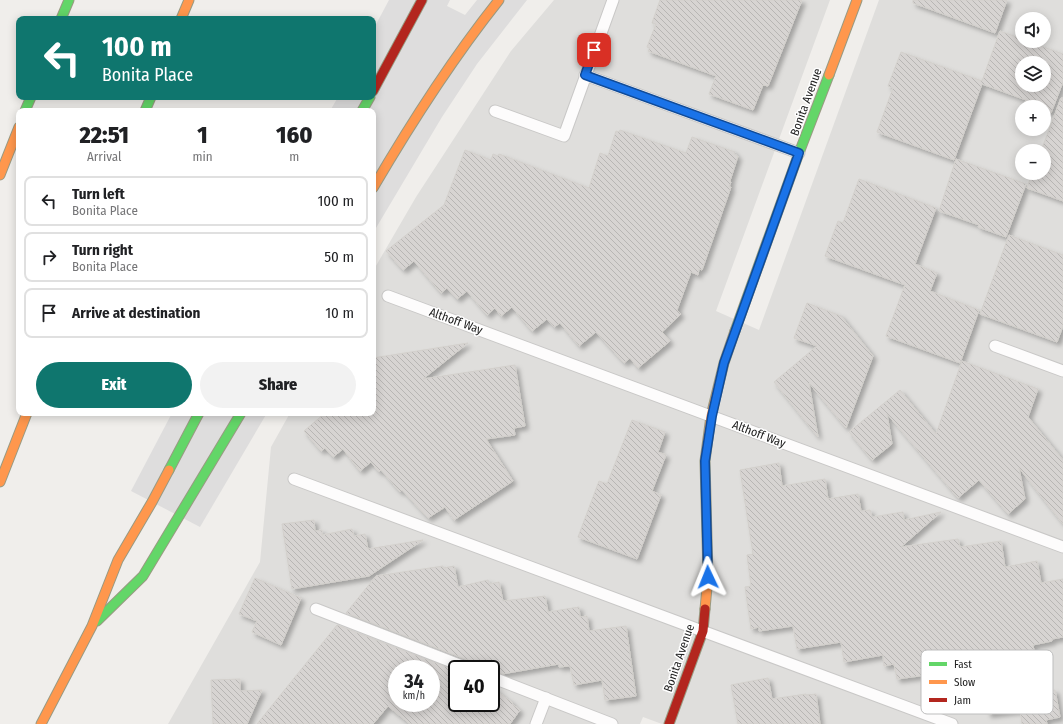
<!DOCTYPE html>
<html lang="en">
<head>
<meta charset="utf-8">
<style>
  :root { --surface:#fff; --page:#f2f2f2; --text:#202124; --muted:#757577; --line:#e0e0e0; --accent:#0f766e }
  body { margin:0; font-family:"Fira Sans Condensed",sans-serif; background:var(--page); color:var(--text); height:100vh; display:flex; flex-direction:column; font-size:15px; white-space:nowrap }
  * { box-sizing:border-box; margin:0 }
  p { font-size:13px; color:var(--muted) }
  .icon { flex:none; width:22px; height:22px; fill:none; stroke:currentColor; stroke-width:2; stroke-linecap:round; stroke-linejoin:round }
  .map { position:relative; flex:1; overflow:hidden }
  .details { position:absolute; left:16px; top:108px; width:360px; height:308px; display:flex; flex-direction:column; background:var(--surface); border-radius:8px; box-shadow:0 2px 10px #0003 }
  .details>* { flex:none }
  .top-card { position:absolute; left:16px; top:16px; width:360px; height:84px; border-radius:8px; box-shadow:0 2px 10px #0003; background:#0f766e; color:#fff; overflow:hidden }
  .fabs { position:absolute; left:1015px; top:12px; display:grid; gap:8px }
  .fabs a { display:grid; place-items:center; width:36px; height:36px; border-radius:50%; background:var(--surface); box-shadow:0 2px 10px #0003; font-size:20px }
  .speed { position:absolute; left:388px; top:660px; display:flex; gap:8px; font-size:20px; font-weight:700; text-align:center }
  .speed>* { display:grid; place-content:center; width:52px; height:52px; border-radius:50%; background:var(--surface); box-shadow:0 2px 10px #0003; line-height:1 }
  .speed small { font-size:10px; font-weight:400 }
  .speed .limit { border:2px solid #111; border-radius:6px; background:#fff; color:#111 }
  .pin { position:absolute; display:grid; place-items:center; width:34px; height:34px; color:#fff; margin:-17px; border-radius:8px; box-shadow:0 2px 6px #0006 }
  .me { position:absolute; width:44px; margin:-22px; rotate:358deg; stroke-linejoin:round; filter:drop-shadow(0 0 3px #0008) }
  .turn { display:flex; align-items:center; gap:14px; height:84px; padding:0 20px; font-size:18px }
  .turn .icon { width:52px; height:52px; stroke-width:2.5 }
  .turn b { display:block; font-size:28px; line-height:34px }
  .eta { display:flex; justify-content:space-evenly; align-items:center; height:68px; text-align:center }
  .eta b { font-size:24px; font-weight:800; line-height:28px }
  .primary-button { display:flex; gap:8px; margin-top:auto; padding:8px 20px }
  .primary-button a { flex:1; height:46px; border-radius:24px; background:var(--accent); color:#fff; font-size:16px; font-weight:800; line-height:46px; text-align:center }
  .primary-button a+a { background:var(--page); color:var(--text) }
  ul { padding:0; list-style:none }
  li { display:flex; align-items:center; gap:12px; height:50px; margin:0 8px 6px; padding:0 12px; border:2px solid var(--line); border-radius:8px }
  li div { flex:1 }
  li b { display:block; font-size:15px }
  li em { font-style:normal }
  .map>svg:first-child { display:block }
</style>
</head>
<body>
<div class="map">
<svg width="1063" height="724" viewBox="0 0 1063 724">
  <defs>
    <pattern id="building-back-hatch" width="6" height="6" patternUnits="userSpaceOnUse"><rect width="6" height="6" fill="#d7d4d2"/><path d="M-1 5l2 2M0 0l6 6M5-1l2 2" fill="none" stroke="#b8b6b4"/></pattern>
    <filter id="shadow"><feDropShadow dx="3.5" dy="3.5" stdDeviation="2" flood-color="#0004"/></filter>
  </defs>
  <rect width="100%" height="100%" fill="#f0eeeb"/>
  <!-- residential -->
  <path fill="#dfdedc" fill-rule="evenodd" d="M 554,0 L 830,0 L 716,311 L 759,330 L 879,0 L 1063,0 L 1063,724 L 662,724 L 643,717 L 640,724 L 168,724 L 260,562 L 271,447 L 290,413 L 373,413 L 373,271 L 416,197 L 511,51 ZM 1022,19 L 1044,19 L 1044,41 L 1022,41 ZM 1022,63 L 1044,63 L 1044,85 L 1022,85 ZM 1022,107 L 1044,107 L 1044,129 L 1022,129 ZM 1022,151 L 1044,151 L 1044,173 L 1022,173 ZM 397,669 L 431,669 L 431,703 L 397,703 ZM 457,669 L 491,669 L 491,703 L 457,703 Z"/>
  <!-- pier -->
  <g fill="#dedddd">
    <polygon points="389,0 450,0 447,6 465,15 477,0 527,0 477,64 442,117 373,233 373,111 330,111 338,97 373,97 373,30"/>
    <polygon points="172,413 267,413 200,527 131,491"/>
  </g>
  <!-- building -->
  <g fill="url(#building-back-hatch)" stroke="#d3d0cc" fill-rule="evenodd" filter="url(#shadow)">
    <polygon points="660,0 802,0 770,81 768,86 763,85 753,110 709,94 716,76 648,51 650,48 647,47 656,24 652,23"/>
    <polygon points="913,0 1007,0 995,33 913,3"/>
    <path d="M 1000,31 L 1022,39 L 1022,41 L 1027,41 L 1063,54 L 1063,82 L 1051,113 L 1044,110 L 1044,107 L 1037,107 L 1025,102 L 1026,100 L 982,84 L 954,160 L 877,132 L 893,88 L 888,86 L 901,52 L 982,81 ZM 1022,63 L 1044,63 L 1044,85 L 1022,85 Z"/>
    <polygon points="1061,98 1063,98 1063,201 1027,188 1032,173 1044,173 1044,151 1041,151"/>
    <polygon points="620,130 686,153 692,137 735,152 734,154 738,156 730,181 731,182 729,187 731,187 702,270 699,269 698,275 691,272 677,310 681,314 662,332 670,341 638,368 630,358 624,363 596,332 579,346 560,323 554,327 547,319 532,331 512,307 501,316 495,308 487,315 467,291 457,299 447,288 441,293 414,261 403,270 386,251 444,205 465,150 491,160 493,154 498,156 499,154 589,188 600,153 608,156 616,131 619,132"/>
    <polygon points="956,159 1026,184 1006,237 978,227 979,225 939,211"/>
    <polygon points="859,179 936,208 915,264 937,273 930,291 979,310 960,363 886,336 905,285 825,256 838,221 843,223"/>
    <polygon points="1009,235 1063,255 1063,326 1057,342 980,314"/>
    <polygon points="807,303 841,316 873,356 846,428 809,383 818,437 774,382 817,346 794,338"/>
    <polygon points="468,343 423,379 515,365 525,426 514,428 515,435 486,439 513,481 454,520 445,507 428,518 402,490 400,492 381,470 379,472 371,462 360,471 343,449 333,457 325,448 321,451 304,431 325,413 373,413 373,358"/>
    <polygon points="962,361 1038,389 1028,417 1063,460 1063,524 1019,468 1025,499 1008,514 979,480 958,498 887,414 892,444 872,460 849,432 900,390 936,434"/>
    <polygon points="632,420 665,432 658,452 666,455 652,491 661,495 637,559 578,537 599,481 607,484"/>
    <polygon points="779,463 782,486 825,479 828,499 858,494 861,511 870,510 872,517 903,512 904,520 941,512 901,547 958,539 960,547 1001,541 1005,567 1037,561 1041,583 1063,579 1063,637 1052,639 1052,641 1033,645 1042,692 1055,690 1060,717 1046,720 1047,724 1022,724 1020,710 988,714 984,689 937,697 935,687 929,688 927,675 897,679 894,664 884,666 883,655 844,662 841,642 797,649 793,626 759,631 759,627 751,629 745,587 751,586 747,555 753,554 740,470"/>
    <polygon points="314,520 315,531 322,530 322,535 352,529 354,536 365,534 368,549 423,540 369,576 292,589 282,524"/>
    <polygon points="443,566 443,568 454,566 458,587 488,580 489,584 499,582 503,601 545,596 548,612 579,607 580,617 587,616 589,631 626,626 636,696 605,700 602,680 574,685 570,666 559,667 559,664 502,674 491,670 491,669 477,669 476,665 473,662 346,613 376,576"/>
    <polygon points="255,578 301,598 281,645 252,632 257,621 239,614"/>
    <path d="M 337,625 L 457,671 L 457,703 L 491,703 L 491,687 L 513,703 L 512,704 L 520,710 L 510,724 L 410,724 L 388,706 L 373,724 L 257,724 ZM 397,669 L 431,669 L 431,703 L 397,703 Z"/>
    <polygon points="768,678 772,699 806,694 806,695 816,694 820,724 738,724 731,685"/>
    <polygon points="240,679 240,691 262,690 247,724 213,724 211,680"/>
  </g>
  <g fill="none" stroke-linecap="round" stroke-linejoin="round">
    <defs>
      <g id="lane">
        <polyline points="585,75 799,153"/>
        <polyline points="495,111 564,136 613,0"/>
        <polyline points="388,296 1063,547"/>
        <polyline points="995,346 1063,371"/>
        <polyline points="294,479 952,724"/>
        <polyline points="316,609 470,669"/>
        <polyline points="491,677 612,724"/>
        <polyline points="536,724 546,698"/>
      </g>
      <g id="fast">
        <polyline points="61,19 69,0"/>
        <polyline points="25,111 31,97"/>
        <polyline points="145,111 151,97"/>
        <polyline points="362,111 370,97"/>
        <polyline points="735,331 799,153 829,75"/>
        <polyline points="169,470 199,413"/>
        <polyline points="97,621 143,576 241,413"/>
      </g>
      <g id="slow">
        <polyline points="181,19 189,0"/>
        <polyline points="829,75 857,0"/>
        <polyline points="0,175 19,127"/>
        <path d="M 373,188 C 411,123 452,59 499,0"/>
        <polyline points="0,482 27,413"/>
        <polyline points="705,609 708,577 705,461 711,416 724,363 735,331"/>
        <polyline points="41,724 92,626 118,560 152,502 169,470"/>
      </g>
      <g id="jam">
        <polyline points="373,91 422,0"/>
        <polyline points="669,724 703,631 705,609"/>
      </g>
    </defs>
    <!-- lane casing -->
    <use href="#lane" stroke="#c9c8c7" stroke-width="13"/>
    <!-- fast casing -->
    <use href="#fast" stroke="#999a82" stroke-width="11"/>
    <!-- slow casing -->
    <use href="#slow" stroke="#999a82" stroke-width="11"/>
    <!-- jam casing -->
    <use href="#jam" stroke="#999a82" stroke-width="11"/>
    <!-- lane -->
    <use href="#lane" stroke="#fdfcfc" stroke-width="11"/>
    <!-- fast -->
    <use href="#fast" stroke="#63d668" stroke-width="9"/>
    <!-- slow -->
    <use href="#slow" stroke="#ff974d" stroke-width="9"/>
    <!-- jam -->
    <use href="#jam" stroke="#b3261e" stroke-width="9"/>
  </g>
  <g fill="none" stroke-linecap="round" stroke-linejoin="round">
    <defs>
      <polyline id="route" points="594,50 585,75 799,153 724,363 712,416 705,461 708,577"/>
    </defs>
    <!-- route casing -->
    <use href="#route" stroke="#114b97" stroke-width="10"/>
    <!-- route -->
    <use href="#route" stroke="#1a73e8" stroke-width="7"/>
  </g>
  <g text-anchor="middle" stroke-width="3" stroke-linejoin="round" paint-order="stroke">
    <!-- street labels -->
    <g font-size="12" fill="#222" stroke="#fff">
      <text transform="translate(806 102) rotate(-70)" y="4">Bonita Avenue</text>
      <text transform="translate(456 321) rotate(20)" y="4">Althoff Way</text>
      <text transform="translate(759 434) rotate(21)" y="4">Althoff Way</text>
      <text transform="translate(679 658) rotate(-71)" y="4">Bonita Avenue</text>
    </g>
  </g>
  <!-- legend -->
  <rect x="921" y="650" width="132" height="64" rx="6" fill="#fff" stroke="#bdbdbd" stroke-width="1"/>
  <rect x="929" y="662" width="18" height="4" fill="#63d668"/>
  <rect x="929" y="680" width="18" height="4" fill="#ff974d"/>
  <rect x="929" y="698" width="18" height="4" fill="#b3261e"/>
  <g font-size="11" fill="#222">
    <text x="954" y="668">Fast</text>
    <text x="954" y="686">Slow</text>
    <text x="954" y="704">Jam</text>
  </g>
</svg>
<div class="fabs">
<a><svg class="icon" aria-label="sound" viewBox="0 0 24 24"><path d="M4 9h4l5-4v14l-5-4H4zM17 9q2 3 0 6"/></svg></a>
<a><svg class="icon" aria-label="layers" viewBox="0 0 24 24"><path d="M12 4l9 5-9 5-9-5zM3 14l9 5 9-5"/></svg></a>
<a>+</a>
<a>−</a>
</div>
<div class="speed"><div>34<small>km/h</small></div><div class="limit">40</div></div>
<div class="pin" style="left:594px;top:50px;background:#d93025"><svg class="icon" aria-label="arrive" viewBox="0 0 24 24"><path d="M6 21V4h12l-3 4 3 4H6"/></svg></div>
<svg class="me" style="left:708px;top:577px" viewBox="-20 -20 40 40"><path d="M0-17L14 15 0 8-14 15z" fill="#1a73e8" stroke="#fff" stroke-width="4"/></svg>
<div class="top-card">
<div class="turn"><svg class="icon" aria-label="left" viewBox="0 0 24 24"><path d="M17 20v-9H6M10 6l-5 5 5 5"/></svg><div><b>100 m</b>Bonita Place</div></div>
</div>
<section class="details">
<div class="eta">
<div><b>22:51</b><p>Arrival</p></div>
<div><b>1</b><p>min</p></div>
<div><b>160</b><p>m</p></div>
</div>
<ul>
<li><svg class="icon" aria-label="left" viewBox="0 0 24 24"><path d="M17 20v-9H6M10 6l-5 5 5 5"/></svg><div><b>Turn left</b><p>Bonita Place</p></div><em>100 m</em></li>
<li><svg class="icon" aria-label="right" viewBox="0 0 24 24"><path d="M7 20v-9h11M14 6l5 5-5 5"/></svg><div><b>Turn right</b><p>Bonita Place</p></div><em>50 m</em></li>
<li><svg class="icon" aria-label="arrive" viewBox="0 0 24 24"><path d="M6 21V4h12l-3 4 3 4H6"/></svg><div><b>Arrive at destination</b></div><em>10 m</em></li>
</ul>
<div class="primary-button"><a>Exit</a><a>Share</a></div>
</section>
</div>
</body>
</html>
